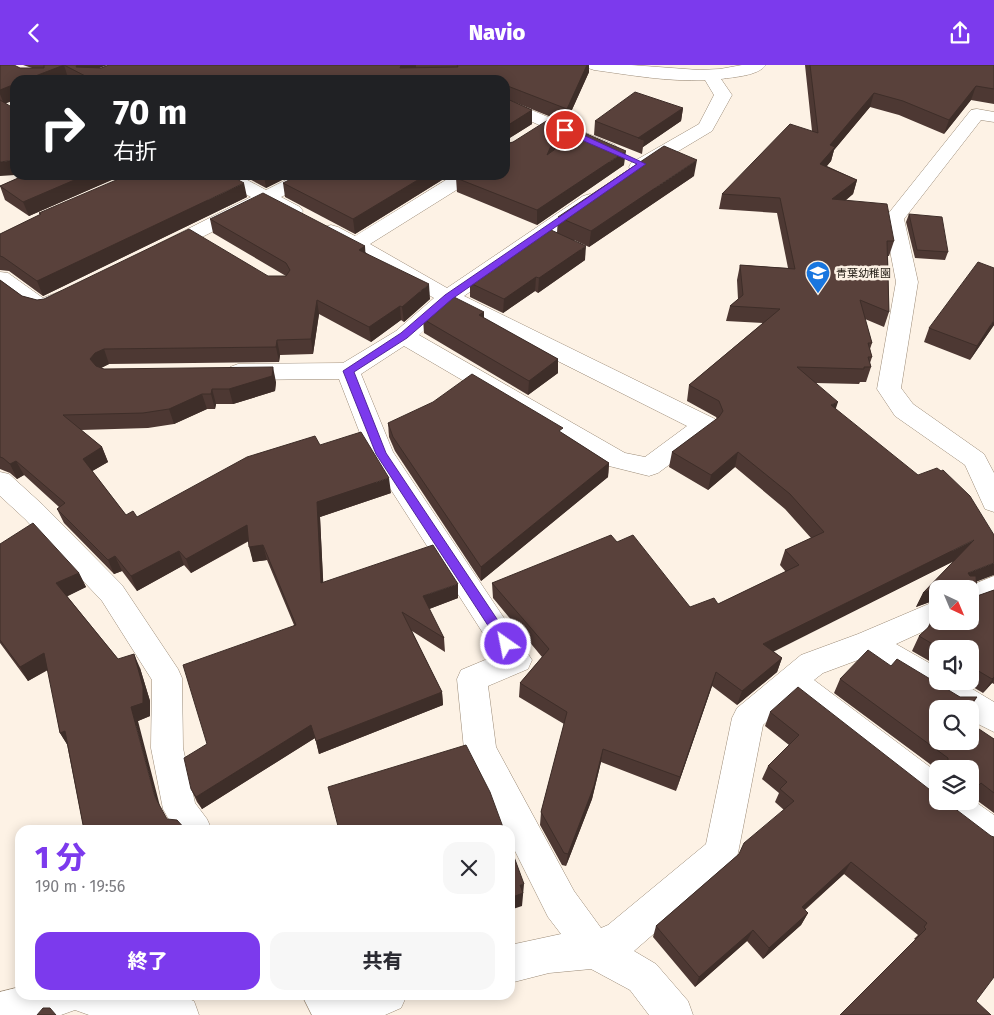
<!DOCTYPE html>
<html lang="ja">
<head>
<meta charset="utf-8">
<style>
  :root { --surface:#fff; --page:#f7f7f7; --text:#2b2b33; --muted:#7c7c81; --accent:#7c3aed }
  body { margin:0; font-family:"Fira Sans","Noto Sans JP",sans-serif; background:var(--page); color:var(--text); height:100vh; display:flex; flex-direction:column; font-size:19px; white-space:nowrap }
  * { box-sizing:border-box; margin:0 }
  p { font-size:16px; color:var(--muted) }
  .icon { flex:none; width:28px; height:28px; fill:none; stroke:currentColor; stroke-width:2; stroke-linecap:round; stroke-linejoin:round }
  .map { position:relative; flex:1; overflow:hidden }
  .details { position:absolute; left:15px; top:760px; width:500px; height:175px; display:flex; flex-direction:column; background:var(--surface); border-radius:15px; box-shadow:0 2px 12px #0003 }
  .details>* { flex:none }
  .hud { position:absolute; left:10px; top:10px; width:500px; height:105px; border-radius:15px; box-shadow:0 2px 12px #0003; background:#202124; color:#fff; overflow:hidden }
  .needle { width:32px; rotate:136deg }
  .tools { position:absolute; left:929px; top:515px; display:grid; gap:10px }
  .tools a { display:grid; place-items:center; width:50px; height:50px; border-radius:10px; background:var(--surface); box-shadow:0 2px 12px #0003; font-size:25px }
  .pin { position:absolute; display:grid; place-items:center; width:42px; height:42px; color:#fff; margin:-21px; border:2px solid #fff; border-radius:50%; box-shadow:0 1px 5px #0007 }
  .me { position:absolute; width:55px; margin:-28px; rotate:327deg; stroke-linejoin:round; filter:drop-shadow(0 0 4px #0008) }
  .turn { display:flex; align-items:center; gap:18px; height:105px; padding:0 20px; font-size:22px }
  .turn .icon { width:65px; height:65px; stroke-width:2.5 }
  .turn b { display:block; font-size:35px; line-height:42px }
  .round { display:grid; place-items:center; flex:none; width:52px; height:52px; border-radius:15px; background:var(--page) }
  .headline { display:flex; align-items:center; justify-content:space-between; height:85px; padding:0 20px }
  h1 { font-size:30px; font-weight:800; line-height:38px; color:var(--accent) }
  .cta { display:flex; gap:10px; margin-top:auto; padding:10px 20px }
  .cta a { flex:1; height:58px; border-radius:15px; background:var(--accent); color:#fff; font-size:20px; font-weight:800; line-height:58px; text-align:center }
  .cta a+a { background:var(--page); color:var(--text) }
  header { display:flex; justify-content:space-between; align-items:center; height:65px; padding:0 20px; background:var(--accent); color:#fff; font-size:22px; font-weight:800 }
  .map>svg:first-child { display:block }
</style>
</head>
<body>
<header><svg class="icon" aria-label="back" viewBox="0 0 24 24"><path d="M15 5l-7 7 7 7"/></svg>Navio<svg class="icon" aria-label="share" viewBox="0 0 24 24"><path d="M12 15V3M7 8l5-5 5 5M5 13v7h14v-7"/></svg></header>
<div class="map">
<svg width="994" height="950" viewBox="0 0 994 950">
  <rect width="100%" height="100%" fill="#fdf2e5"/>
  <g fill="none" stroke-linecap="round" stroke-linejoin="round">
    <defs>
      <g id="street">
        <path d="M 586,0 L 631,0 L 699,5 L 720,4 L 742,0 L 766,0 C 758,11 734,12 721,14 L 732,30 L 712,66 L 645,106 L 638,108 L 631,106 L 629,102 L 631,98 L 699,59 L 714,30 L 705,15 C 668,17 631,10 594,5 L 588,3 Z"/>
        <polygon points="505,34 615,80 618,84 615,88 609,90 603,88 505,45"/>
        <polygon points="977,44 994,47 994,57 981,55 904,154 918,217 901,323 913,339 984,389 994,408 994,447 985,444 965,400 895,351 877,324 896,217 884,154 971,45"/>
        <path d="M 214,110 L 238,110 L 266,125 L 296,110 L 320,110 L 318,114 L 281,132 L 300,142 L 303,146 L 300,150 C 287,153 277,146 266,140 L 170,188 L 163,190 L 156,188 L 153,184 L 156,180 L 251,132 L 216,114 Z"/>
        <path d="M 454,110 L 476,110 L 474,114 L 370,179 L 447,223 L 583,131 L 590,129 L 597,131 L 600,135 L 597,139 L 464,231 L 715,354 L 718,360 L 715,366 L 658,408 L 649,411 L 609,401 L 404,281 L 361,309 L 393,387 L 532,595 L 528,604 L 488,621 L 496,682 L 574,826 L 601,863 L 608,860 L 706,779 L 732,653 L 737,643 L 801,590 L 858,569 L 938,535 L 938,556 L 946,556 L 896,579 L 938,603 L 938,616 L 959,616 L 994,637 L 994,667 L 970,655 L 970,644 L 952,644 L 866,592 L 823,608 L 814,615 L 938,708 L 938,736 L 970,736 L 970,733 L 994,750 L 994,787 L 982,782 L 936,747 L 934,742 L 926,739 L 792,634 L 763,660 L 738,788 L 733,800 L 634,886 L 656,899 L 688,936 L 693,950 L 649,950 L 630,925 L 591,904 L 549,908 L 510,918 L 510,880 L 561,869 L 548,852 L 510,776 L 510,765 L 504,765 L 464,684 L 457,614 L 461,605 L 497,590 L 368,389 L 339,314 L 238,315 L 230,312 L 226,307 L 230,302 L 238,299 L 343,298 L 396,266 L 434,233 L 324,170 L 321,166 L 324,162 L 331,160 L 338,162 L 355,171 ZM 450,242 L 687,361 L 645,392 L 625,388 L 419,270 Z"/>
        <path d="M 0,207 L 8,208 L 43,233 L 61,226 L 69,228 L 72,233 C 68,239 62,241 56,244 C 34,254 18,235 0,223 Z"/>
        <polygon points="0,407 9,409 43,440 122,520 178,604 182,613 183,683 195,738 207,754 212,765 175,765 163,744 151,683 152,615 102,536 25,454 0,431"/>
        <polygon points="994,511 994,535 970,544 970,524 962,524"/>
        <polygon points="20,922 20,930 177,930 194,936 199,950 89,950 75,945 61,950 0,950 0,927"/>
        <polygon points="302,930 407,930 401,943 385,950 312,950"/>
      </g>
    </defs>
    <!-- street casing -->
    <use href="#street" stroke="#9b8a76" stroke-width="1"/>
    <!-- street -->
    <use href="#street" fill="#fff" fill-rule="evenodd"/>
  </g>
  <!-- wall -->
  <g fill="#4d3833">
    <polygon points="0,0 20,3 32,3 23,0 107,0 99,3 101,3 109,0 589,0 589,7 566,58 509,35 532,45 532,59 505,76 505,15 71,15 68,13 6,38 0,111"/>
    <polygon points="805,0 994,0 994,39 971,35 944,69 899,50 870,42 834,85 831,96 827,101 857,115 853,129 845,136 894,176 889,191 888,191 889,247 884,262 865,254 872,278 870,284 872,292 870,298 871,302 866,317 860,317 859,319 815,318 836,344 977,517 977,531 994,525 994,619 992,618 983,628 963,616 970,616 970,584 938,584 938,601 912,586 919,571 927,564 932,553 970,556 970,524 938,524 938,534 916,542 923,528 954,496 773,586 782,593 777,607 737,640 712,621 676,726 601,697 592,734 566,801 562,800 540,760 541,747 564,659 519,632 520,618 542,592 493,533 492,518 617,477 690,542 718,539 786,507 780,500 785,485 811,473 785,444 735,402 708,425 669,402 672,387 717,354 716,352 687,336 689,320 763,258 726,256 730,241 738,234 737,215 740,200 788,203 777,148 719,144 722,129 812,66"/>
    <polygon points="683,43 681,56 643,82 642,89 594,70 595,56"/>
    <polygon points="561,58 561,72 555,85 624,100 537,160 457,127 456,113 513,77"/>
    <polygon points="25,110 123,110 29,151 5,135 0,121"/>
    <polygon points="242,110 292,110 266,123"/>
    <polygon points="450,110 355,169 285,132 283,118"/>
    <polygon points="694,111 589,182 574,175 585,195 538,228 535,226 503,248 470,232 470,218 557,168 558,152"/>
    <polygon points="247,132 43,231 9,206 0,205 0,169 40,150 39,148"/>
    <polygon points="909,149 948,187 945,195 915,193 906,157"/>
    <polygon points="210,154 365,181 365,187 430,234 404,257 401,255 371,277 319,249 313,289 280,290 279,297 109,299 101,303 104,304 276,317 275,326 233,339 216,339 215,344 207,344 174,359 148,363 81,365 102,382 108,397 92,406 126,450 137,452 320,380 391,428 320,452 323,517 458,533 429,544 444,573 445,587 412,566 442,627 443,640 319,689 315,673 202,744 197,737 191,724 207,679 294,560 267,495 253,497 249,476 191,508 184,500 137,526 122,506 114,509 64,458 57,444 59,442 24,410 17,414 10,408 0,404 0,215 22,231 37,235 268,211 286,211 213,168"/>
    <polygon points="484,247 484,253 558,294 558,308 528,330 424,268 423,254"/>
    <polygon points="994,260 970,295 924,277 929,263"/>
    <polygon points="388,358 562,368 609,398 608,412 481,516 395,386 389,372"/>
    <polygon points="0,479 79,508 86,522 67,531 118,594 140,603 150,636 150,651 138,656 84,765 67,679 60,668 48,605 28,616 0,578"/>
    <polygon points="891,601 960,632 977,632 970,644 938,644 994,674 994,748 971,731 970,732 970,704 938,704 938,705 834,628 840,614"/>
    <polygon points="770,647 934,728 994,912 916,875 914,874 918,870 844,809 805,845 808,848 801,860 763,894 747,876 695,922 653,872 656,861 739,789 784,745 775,737 779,728 762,714 768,701 789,680 765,661"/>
  </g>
  <!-- shaded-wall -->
  <g fill="#3e2e29">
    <polygon points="64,0 68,13 64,15 25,15"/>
    <polygon points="77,0 107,0 83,9 76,2"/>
    <polygon points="401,0 416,0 416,5 400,3"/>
    <polygon points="587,0 589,0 589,7 566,58 567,44"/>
    <polygon points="15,19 15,35 4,39 0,29 0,25"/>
    <polygon points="976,21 971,35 944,69 949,55"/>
    <polygon points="874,28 870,42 834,85 831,96 816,113 820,99 830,80"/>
    <polygon points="683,43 681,56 643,82 644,75 638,73"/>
    <polygon points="532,45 532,59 505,76 505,62"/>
    <polygon points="561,58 561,72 546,105 547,90"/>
    <polygon points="626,86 624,100 537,160 537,145"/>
    <polygon points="15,95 15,110 0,111 0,97"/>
    <polygon points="697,95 694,111 589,182 591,166"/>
    <polygon points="86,110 123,110 29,151 23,137"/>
    <polygon points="264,110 292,110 266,123"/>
    <polygon points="426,110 450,110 355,169 353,154"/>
    <polygon points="857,115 853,129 828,149 832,134"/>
    <polygon points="244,118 247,132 43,231 37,216"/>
    <polygon points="365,181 366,196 359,185"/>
    <polygon points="586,181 585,195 538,228 539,213"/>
    <polygon points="536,212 535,226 503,248 504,234"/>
    <polygon points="429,219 430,234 404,257 402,242"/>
    <polygon points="317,235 319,249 313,289 311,274"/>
    <polygon points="400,241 401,255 371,277 369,262"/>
    <polygon points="484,247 484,261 479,250"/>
    <polygon points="994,255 994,260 970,295 977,281"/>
    <polygon points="277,275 280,290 279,297 276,282"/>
    <polygon points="104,284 109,299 101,303 96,309 90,294 95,288"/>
    <polygon points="558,294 558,308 528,330 529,316"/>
    <polygon points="273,302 276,317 275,326 233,339 229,324"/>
    <polygon points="212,324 216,339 215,344 211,329"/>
    <polygon points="202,329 207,344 174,359 169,344"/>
    <polygon points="838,337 833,352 831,340"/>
    <polygon points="102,382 108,397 89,408 83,394"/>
    <polygon points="738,387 735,402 708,425 711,410"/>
    <polygon points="16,396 24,410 17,414 10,399"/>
    <polygon points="609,398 608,412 481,516 481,502"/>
    <polygon points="389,413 391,428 320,452 324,532 321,518 317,437"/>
    <polygon points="247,460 251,474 191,508 186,494"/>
    <polygon points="974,475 966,490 759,594 763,579"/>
    <polygon points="263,480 267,495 253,497 249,482"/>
    <polygon points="179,486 184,500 137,526 131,511"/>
    <polygon points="115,491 122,506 114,509 108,495"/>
    <polygon points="994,498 994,510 960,523 968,508"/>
    <polygon points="79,508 86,522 64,533 56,518"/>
    <polygon points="946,518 944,524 938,524 938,534 916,542 923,528"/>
    <polygon points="458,519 458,533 424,546 423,531"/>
    <polygon points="44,588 52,602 28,616 20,602"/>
    <polygon points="134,589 140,603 150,636 150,651 138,656 161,745 155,732 131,642"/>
    <polygon points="782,593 777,607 737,640 742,626"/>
    <polygon points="716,607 712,621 676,726 680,712"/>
    <polygon points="994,612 994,615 992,618 983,628"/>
    <polygon points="442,627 443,640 319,689 316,676"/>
    <polygon points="311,660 315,673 202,744 196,732"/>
    <polygon points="65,666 68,681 60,668"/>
    <polygon points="603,684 601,697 592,734 566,801 568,789"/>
    <polygon points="851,797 844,809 795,853 802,842"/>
    <polygon points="524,819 522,841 510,845 510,833 520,820"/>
    <polygon points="808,848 801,860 763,894 769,883"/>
    <polygon points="753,865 747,876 695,922 699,912"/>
  </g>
  <!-- building -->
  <g fill="#59413b" stroke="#3e2e29">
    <polygon points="0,0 14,0 20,3 44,3 44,0 64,0 25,15 15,15 15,19 0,25"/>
    <polygon points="64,0 77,0 76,2 101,3 109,0 401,0 400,3 458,2 457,0 587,0 567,44 505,20 505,15 93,15"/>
    <polygon points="810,0 994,0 994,24 976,21 949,55 903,36 874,28 830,80 835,82 820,99 857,115 832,134 887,139 894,176 887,176 889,247 860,235 872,278 868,278 872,292 868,292 871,302 864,302 864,304 797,302 838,337 831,340 918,410 937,403 941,406 943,405 970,431 994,470 994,498 968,508 970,511 976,511 977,531 994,525 994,612 992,614 970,601 970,584 941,584 919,571 935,556 932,553 938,551 938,556 970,556 970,524 947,524 946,518 923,528 974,475 763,579 782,593 742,626 716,607 680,712 603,684 594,721 568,789 564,788 541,747 567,647 520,618 549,584 492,518 611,470 617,477 633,470 690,542 714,533 718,539 799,500 785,485 824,467 790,429 738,387 711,410 672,387 719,352 723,346 719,336 689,320 780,244 730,241 743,230 740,200 795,204 780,133 722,129 790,59 818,68"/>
    <polygon points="635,27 683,43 638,73 644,75 595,56"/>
    <polygon points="505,33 532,45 505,62"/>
    <polygon points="0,35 15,44 15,95 0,97"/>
    <polygon points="551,53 561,58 547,90 580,66 626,86 537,145 456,113 461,110 505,110 505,79 513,77"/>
    <polygon points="664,81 697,95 591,166 558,152"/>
    <polygon points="25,110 86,110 23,137 0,121"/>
    <polygon points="128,110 229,110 244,118 37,216 3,192 0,191 0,169 41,149 39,148"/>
    <polygon points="299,110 426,110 353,154 283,118"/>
    <polygon points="263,128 365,181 359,185 429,219 402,242 400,241 369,262 317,235 311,274 277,275 276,282 104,284 95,288 90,294 96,301 104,304 273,302 272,311 229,324 212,324 211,329 202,329 169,344 143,348 63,350 102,382 83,394 126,450 133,446 137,452 247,392 315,371 320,380 361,367 389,413 317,437 321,518 433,480 458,519 423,531 444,573 402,547 442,627 316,676 311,660 196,732 191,724 184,693 207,679 183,600 296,560 263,480 249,482 247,460 186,494 179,486 131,511 115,491 108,495 57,444 65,438 16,396 10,399 3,393 0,392 0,215 22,231 37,235 44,234 189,164 268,211 286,211 290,205 286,198 210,154"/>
    <polygon points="909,149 942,152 948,187 917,185"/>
    <polygon points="551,165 586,181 539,213 536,212 504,234 470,218"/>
    <polygon points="978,197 994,203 994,255 977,281 929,263"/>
    <polygon points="450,230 484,247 479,250 558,294 529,316 423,254"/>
    <polygon points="472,309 563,363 559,366 609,398 481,502 393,372 388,358 433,337"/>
    <polygon points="33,458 79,508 56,518 118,594 134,589 143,622 143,638 131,642 155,732 167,754 177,755 186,765 84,765 65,666 60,668 44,588 20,602 0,575 0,479"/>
    <polygon points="868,585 891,601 897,594 960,632 977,632 967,644 938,644 938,676 970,676 970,658 994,674 994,728 981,718 978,721 970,721 970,704 948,704 948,693 840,614"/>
    <polygon points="798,622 934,728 938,729 938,736 945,736 991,771 994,772 994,912 976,936 991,950 840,950 926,864 924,862 927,858 851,797 802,842 808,848 769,883 753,865 699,912 656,861 739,789 744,778 794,736 780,724 787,717 768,701 799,670 770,647"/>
    <polygon points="466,680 490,727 504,765 339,765 328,722"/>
    <polygon points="510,781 524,819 520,820 523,828 510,833"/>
    <polygon points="43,943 50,943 56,950 37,950"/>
  </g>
  <!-- route -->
  <polygon fill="#7c3aed" stroke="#51269a" points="563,63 568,63 646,99 452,234 407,273 354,307 386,388 511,575 513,579 511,582 502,582 376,389 343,306 401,268 445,230 637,99 563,67"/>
  <!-- icons -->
  <defs>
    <symbol id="school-pin" viewBox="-11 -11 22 30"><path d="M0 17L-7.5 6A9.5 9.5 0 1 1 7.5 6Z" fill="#1876df" stroke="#fdf2e5"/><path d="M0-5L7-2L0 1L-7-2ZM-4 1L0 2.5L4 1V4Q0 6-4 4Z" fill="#fff"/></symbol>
  </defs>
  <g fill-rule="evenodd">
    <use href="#school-pin" x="804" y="194" width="28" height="38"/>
  </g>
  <g text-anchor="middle" stroke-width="5" stroke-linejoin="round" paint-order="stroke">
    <!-- far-poi labels -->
    <g font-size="11" fill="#211b13" stroke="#fdf2e5" text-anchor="start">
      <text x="836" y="212">青葉幼稚園</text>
    </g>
  </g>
</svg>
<div class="tools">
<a><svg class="needle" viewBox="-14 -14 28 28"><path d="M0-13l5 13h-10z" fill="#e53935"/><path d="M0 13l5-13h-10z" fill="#7c7c81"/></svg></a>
<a><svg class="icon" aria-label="sound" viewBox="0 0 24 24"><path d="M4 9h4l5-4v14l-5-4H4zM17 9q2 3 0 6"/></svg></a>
<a><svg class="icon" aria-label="search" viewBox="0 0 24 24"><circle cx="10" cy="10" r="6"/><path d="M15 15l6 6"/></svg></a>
<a><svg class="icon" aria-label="layers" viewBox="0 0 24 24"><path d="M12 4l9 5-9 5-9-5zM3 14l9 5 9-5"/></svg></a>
</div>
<div class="pin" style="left:565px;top:65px;background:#d93025"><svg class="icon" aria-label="arrive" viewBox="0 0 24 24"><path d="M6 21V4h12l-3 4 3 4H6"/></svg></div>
<svg class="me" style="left:506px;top:579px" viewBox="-20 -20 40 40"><circle r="17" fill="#7c3aed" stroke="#fff" stroke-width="3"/><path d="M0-11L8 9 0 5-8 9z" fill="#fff"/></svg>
<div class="hud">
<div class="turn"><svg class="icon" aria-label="right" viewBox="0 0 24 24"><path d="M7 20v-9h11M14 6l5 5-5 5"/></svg><div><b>70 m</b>右折</div></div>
</div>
<section class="details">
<div class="headline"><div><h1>1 分</h1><p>190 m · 19:56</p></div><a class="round"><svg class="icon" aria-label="close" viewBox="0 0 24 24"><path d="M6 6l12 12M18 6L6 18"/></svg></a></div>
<div class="cta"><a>終了</a><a>共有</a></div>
</section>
</div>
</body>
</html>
